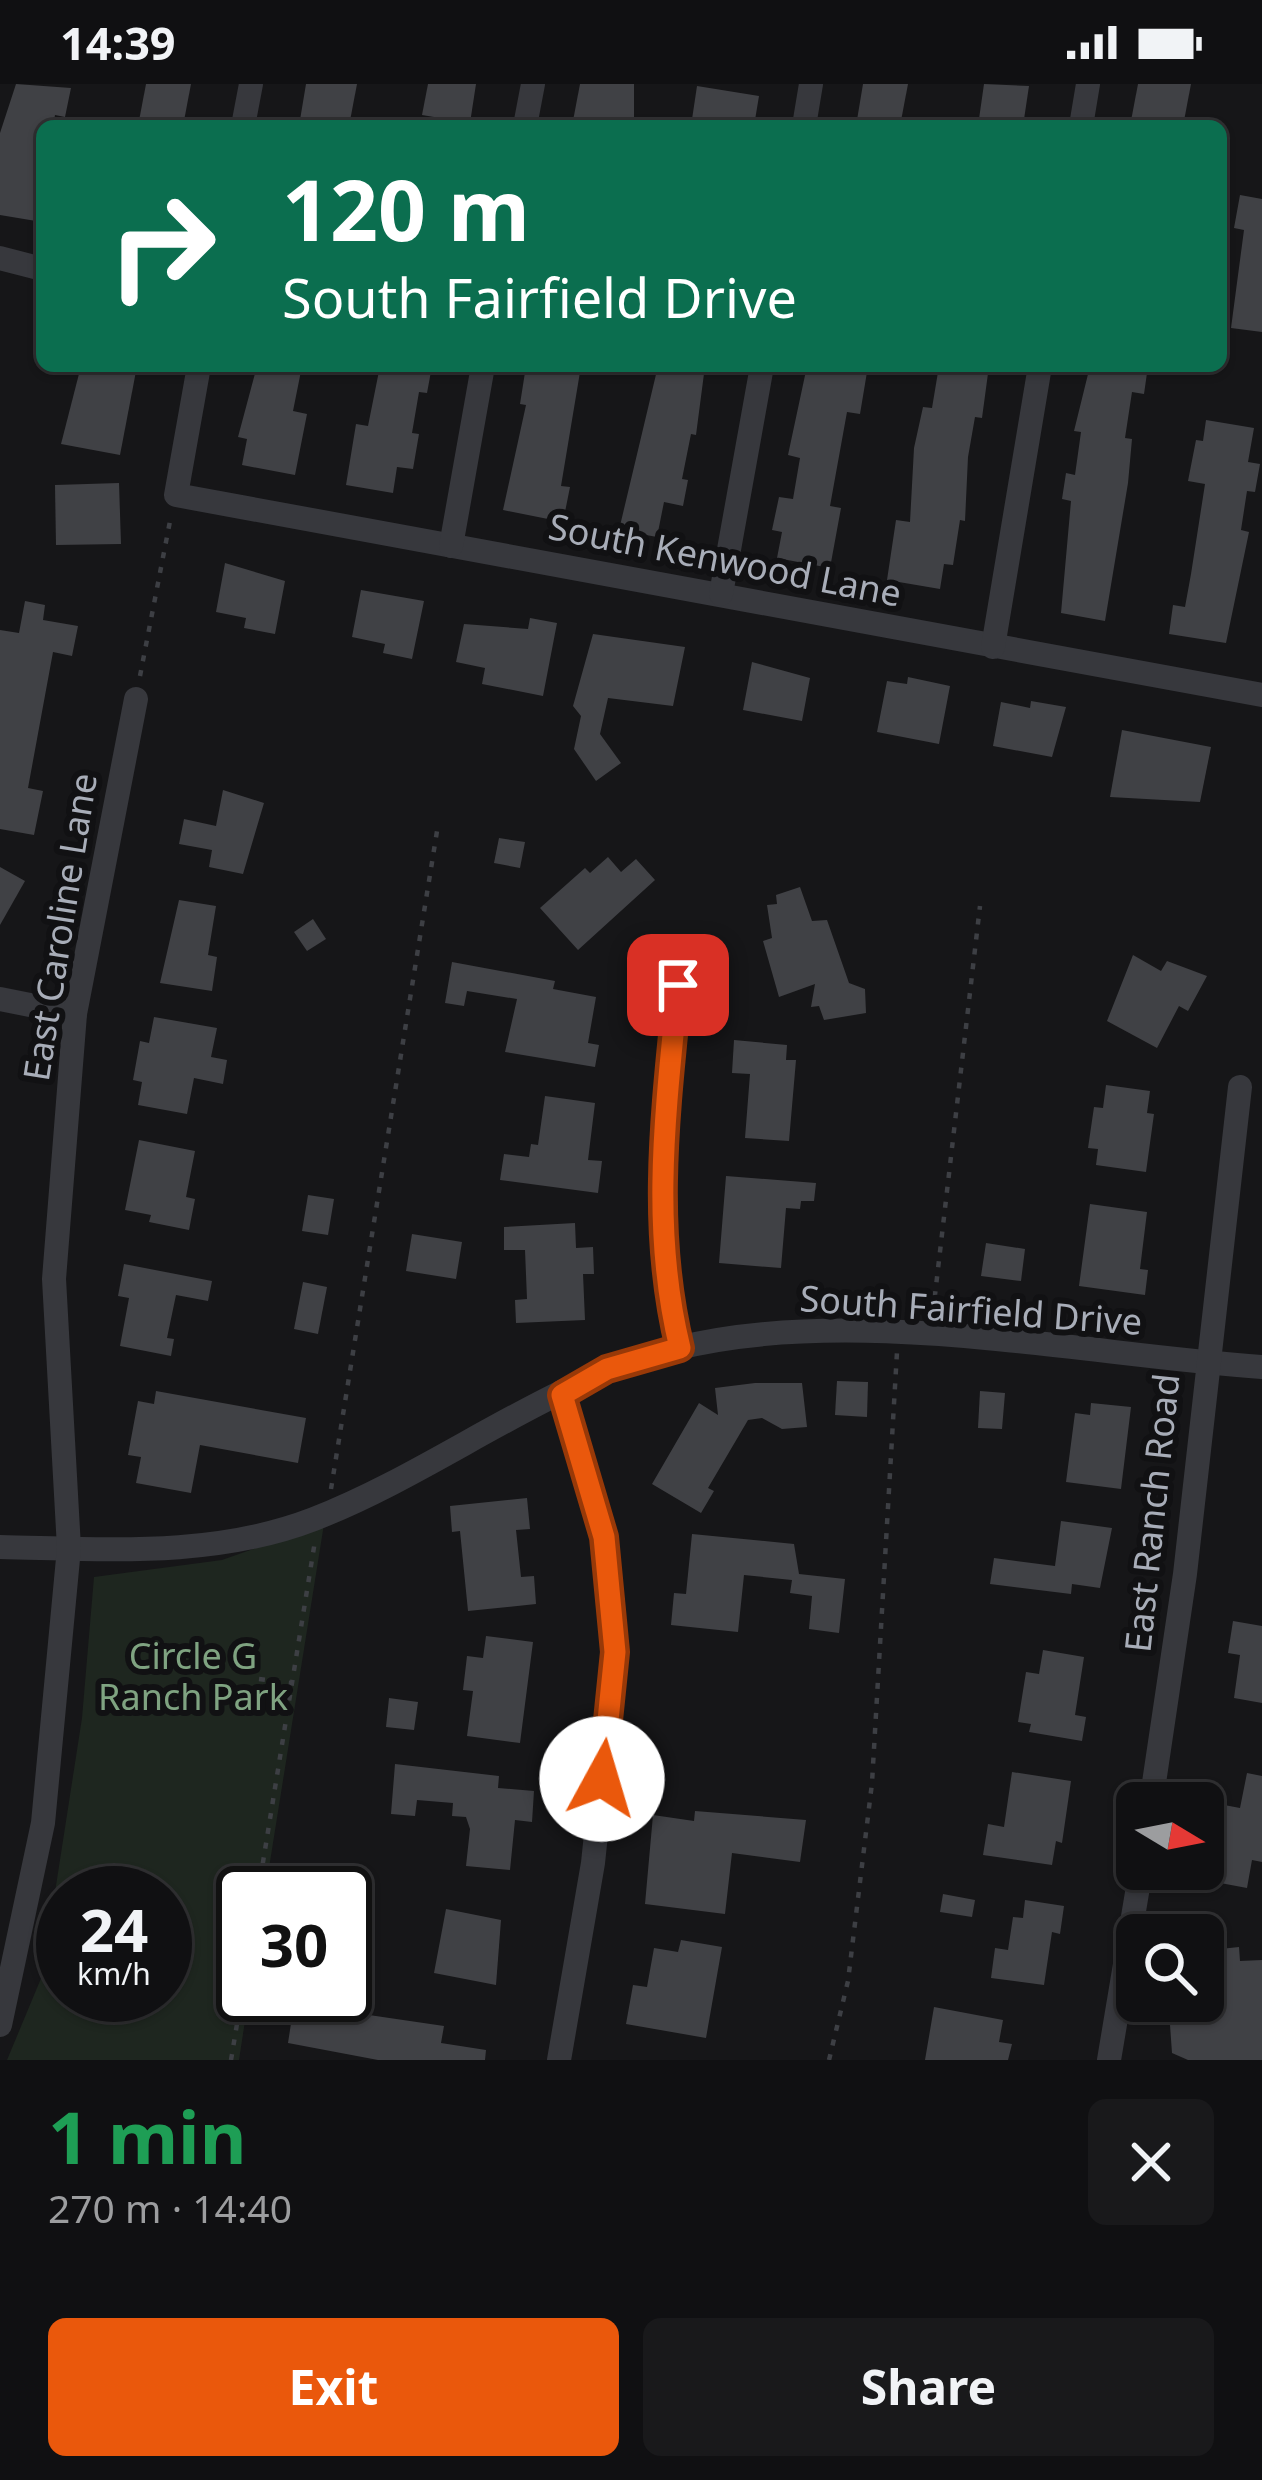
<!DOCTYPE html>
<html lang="en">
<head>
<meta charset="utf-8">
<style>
  :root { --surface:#101012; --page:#19191b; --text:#f1f3f6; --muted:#9c9d9f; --line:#303032; --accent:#ea580c }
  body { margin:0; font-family:"Noto Sans",sans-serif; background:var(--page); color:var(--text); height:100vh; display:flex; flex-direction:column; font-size:45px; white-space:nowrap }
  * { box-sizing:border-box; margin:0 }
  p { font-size:39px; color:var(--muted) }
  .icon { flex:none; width:66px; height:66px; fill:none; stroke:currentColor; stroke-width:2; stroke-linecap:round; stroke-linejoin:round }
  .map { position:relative; height:1976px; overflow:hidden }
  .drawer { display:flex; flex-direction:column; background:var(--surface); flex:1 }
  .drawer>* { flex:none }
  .top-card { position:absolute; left:36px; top:36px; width:1191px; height:252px; border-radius:18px; box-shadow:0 3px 9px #0004,0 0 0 3px var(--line); background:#0b6e4f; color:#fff; overflow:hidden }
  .needle { width:78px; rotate:100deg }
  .controls { position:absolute; left:1116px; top:1698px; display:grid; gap:24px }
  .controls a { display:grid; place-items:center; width:108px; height:108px; border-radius:18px; background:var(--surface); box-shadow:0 3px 9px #0004,0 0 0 3px var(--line); font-size:60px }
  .speed { position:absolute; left:36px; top:1782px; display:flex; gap:24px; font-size:60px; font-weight:700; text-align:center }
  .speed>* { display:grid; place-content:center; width:156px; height:156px; border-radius:50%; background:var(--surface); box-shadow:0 3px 9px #0004,0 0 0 3px var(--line); line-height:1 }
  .speed small { font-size:30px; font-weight:400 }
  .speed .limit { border:6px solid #111; border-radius:18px; background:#fff; color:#111 }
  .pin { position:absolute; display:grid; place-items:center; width:102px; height:102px; color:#fff; margin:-51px; border-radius:24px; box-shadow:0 6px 18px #0006 }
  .me { position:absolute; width:132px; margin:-66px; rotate:6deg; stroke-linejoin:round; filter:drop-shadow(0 0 9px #0008) }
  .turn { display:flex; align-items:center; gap:42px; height:252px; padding:0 48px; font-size:54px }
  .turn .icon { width:156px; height:156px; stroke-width:2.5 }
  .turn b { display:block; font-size:84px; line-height:102px }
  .round { display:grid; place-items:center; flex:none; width:126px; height:126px; border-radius:18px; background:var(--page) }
  .headline { display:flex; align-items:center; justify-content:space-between; height:204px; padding:0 48px }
  h1 { font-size:72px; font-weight:700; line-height:90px; color:#1e9e55 }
  .cta { display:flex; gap:24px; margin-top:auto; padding:24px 48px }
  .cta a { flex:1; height:138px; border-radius:18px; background:var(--accent); color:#fff; font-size:48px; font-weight:700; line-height:138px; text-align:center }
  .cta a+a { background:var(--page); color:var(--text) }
  .status { display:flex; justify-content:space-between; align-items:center; height:84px; padding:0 60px; background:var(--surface); direction:ltr }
  .status svg { height:33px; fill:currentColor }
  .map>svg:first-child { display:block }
</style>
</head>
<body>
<div class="status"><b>14:39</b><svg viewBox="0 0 49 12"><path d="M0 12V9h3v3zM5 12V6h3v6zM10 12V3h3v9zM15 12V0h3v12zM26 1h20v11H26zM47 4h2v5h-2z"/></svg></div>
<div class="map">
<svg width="1262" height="1976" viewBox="0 0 1262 1976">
  <rect width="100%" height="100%" fill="#161618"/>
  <!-- green -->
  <path fill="#1e261f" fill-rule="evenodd" d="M 324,1440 L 265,1809 L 243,1809 L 243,1911 L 249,1911 L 239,1976 L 7,1976 L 42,1892 L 82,1634 L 94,1493 L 222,1476 ZM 63,1809 L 165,1809 L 165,1911 L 63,1911 Z"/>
  <!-- building -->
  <g fill="#404145">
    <polygon points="16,0 71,4 65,33 55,31 53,42 42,42 42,138 0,131 0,49"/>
    <polygon points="146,0 191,0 183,42 138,42"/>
    <polygon points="306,0 357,0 349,42 299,42"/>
    <polygon points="428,0 476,0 470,39 422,31"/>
    <polygon points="580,0 634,0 634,42 572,42"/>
    <polygon points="863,0 908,0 900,42 856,42"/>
    <polygon points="984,0 1029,2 1023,42 978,42"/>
    <polygon points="1138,0 1191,0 1183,42 1130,42"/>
    <polygon points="697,2 759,12 754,42 691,42"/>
    <polygon points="1240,111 1262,115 1262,248 1231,244 1244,146 1234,144"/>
    <polygon points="81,282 137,282 120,371 61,360"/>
    <polygon points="257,282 302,282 293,327 307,330 295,391 242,381 247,355 238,353"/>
    <polygon points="380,282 432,282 427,309 419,308 412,349 419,350 413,385 397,383 393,409 346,401 356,340 368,342"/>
    <polygon points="526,282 581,282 561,402 570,403 563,438 503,426 526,321 520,320"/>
    <polygon points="658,282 705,282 696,351 691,350 682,395 688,396 683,422 664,418 657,453 619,446"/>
    <polygon points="807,282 868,282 860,330 847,328 830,422 841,424 830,484 777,474 782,448 772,446 779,413 793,415 800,374 788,371"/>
    <polygon points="939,282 989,282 982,334 975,333 968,373 965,437 960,436 953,481 944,480 940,505 887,496 896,436 910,438 914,364 923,323 932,324"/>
    <polygon points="1090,282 1148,282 1144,310 1132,308 1125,354 1132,355 1128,399 1105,537 1061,529 1071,417 1062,415 1066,389 1075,391 1081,348 1074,347"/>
    <polygon points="1206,336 1254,344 1248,378 1260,380 1255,408 1247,407 1241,446 1249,448 1226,559 1169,550 1173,521 1185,523 1191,490 1205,400 1188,397 1196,356 1203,357"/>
    <polygon points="119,399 121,460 56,461 55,401"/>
    <polygon points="225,479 285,497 275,550 244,544 246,534 216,528"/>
    <polygon points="361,506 424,517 412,575 383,569 385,560 352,553"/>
    <polygon points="25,517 45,521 43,536 78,542 72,572 53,568 28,704 43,707 34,751 0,745 0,546 19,549"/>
    <polygon points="530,534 557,539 543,612 482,600 485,584 456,578 464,540 528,545"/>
    <polygon points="593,550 685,563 673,622 608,614 600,650 621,679 596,697 574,665 581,632 573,622"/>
    <polygon points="752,578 810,594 802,637 743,626"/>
    <polygon points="908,593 950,602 939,660 877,648 887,597 907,600"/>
    <polygon points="1031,617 1066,623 1052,673 993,662 1001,618 1030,624"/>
    <polygon points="1122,646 1211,663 1200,718 1110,713"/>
    <polygon points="223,706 264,719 243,790 209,783 212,766 179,760 184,735 216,742"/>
    <polygon points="499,754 525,758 520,784 494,779"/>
    <polygon points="608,773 621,788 636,775 655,796 578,866 540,824 585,784 590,789"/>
    <polygon points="0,783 25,797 0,841"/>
    <polygon points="800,803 812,837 827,836 849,899 865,905 866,929 824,936 819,922 811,923 815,900 779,913 763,857 772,854 767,821 777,820 776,811"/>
    <polygon points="179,816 216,822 208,871 217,873 212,907 160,899"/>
    <polygon points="313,835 326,855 307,867 294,848"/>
    <polygon points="1133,871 1161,887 1167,877 1207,892 1188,927 1179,922 1157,964 1107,937"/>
    <polygon points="452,878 555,897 553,905 596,913 588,959 599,961 595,983 505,968 517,915 467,907 464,922 445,919"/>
    <polygon points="154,933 217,944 211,973 227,976 223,1000 194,994 187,1030 138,1021 142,998 133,996 140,957 149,959"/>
    <polygon points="734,956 787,961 786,976 796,976 789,1057 745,1054 750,990 732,989"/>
    <polygon points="1106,1001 1150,1007 1147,1029 1154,1030 1146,1088 1096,1081 1098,1065 1088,1064 1094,1023 1103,1024"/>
    <polygon points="545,1012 595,1019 588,1076 602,1077 598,1109 500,1096 504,1070 529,1073 531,1060 538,1061"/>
    <polygon points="139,1056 195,1067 186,1113 195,1115 189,1146 149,1138 151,1131 125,1126"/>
    <polygon points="726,1092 816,1099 814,1117 801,1117 800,1125 786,1124 781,1184 719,1179"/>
    <polygon points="308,1111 334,1115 328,1151 302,1147"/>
    <polygon points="1090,1120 1147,1128 1140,1185 1148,1186 1145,1211 1079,1202"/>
    <polygon points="575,1139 576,1164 593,1163 594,1190 583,1190 585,1236 516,1239 515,1216 527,1215 525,1166 504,1166 504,1143"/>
    <polygon points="412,1150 462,1158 456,1195 406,1187"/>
    <polygon points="986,1159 1025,1165 1021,1197 981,1192"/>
    <polygon points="124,1180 212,1197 208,1217 176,1211 167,1254 174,1255 171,1272 120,1262 129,1214 118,1212"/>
    <polygon points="303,1198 327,1203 318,1250 294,1245"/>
    <polygon points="837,1297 868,1298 867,1333 835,1331"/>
    <polygon points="755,1299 802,1299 807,1343 782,1345 762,1334 748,1336 708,1404 714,1407 701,1429 652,1400 699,1319 718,1331 715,1304"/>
    <polygon points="156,1307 306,1334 298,1379 200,1361 191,1409 136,1399 141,1373 128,1371 138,1317 154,1320"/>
    <polygon points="980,1307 1005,1309 1002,1345 978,1344"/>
    <polygon points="1091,1319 1131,1323 1121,1405 1066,1398 1075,1329 1090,1331"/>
    <polygon points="527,1414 530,1445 516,1446 521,1493 534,1492 536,1520 468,1527 460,1447 452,1448 450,1422"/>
    <polygon points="1061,1437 1112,1444 1100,1504 1072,1500 1071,1510 990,1500 994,1474 1055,1482"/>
    <polygon points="692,1450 794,1460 799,1490 845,1495 839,1549 809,1545 812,1512 790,1509 792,1496 744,1491 738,1548 671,1541 674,1509 686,1510"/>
    <polygon points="1233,1537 1262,1542 1262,1619 1234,1614 1240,1571 1228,1569"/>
    <polygon points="486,1552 533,1558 520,1659 467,1652 473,1607 463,1606 467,1572 483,1574"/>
    <polygon points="1043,1566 1084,1573 1075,1631 1086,1633 1082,1657 1029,1648 1031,1640 1018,1638 1026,1588 1039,1590"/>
    <polygon points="389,1614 418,1618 414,1646 386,1643"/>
    <polygon points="395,1680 499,1692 498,1704 534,1707 532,1738 515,1736 510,1786 466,1782 470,1745 466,1733 452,1732 453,1719 417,1716 415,1732 391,1730"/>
    <polygon points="1012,1688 1071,1697 1062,1759 1056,1757 1052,1781 983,1771 988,1740 1004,1743"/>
    <polygon points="1247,1689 1262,1692 1262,1778 1252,1776 1247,1804 1199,1795 1203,1773 1210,1775 1219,1720 1240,1724"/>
    <polygon points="695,1727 806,1736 800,1778 732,1769 725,1830 645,1820 653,1731 694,1737"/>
    <polygon points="943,1810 975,1816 972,1833 940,1828"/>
    <polygon points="1025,1816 1064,1822 1060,1850 1052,1848 1044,1901 991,1894 995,1864 1008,1866 1013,1833 1023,1834"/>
    <polygon points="446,1825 501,1836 496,1901 434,1889"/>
    <polygon points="681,1856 722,1863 706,1954 626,1940 633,1901 647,1903 654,1864 678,1868"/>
    <polygon points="1239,1863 1240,1877 1262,1876 1262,1976 1188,1976 1172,1969 1170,1941 1198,1940 1206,1921 1215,1920 1213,1878 1220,1865"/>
    <polygon points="294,1920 444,1942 441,1959 486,1966 485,1976 378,1976 288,1959"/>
    <polygon points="934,1923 1003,1936 999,1958 1012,1960 1008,1976 925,1976"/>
  </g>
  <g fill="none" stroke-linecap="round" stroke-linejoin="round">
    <!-- path -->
    <g stroke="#3d3f44" stroke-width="4.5" stroke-dasharray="6 9" stroke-linecap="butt">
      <polyline points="140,592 171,432"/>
      <polyline points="933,1228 980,822"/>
      <polyline points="331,1405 438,741"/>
      <polyline points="259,1595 291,1599"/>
      <polyline points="258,1809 315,1457"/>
      <polyline points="231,1976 243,1904"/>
      <polyline points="829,1976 848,1897 872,1699 897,1268"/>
    </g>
    <!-- minor -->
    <g stroke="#37383d" stroke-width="24">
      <polyline points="243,42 251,0"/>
      <polyline points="525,42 533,0"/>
      <polyline points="804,42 811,0"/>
      <polyline points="1081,42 1088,0"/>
      <polyline points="0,174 42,185"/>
      <polyline points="199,282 176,411 1262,611"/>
      <polyline points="451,462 483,282"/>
      <polyline points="721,510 762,282"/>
      <polyline points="993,563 1040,282"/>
      <path d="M 678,901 C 666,1024 650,1142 679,1264"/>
      <polyline points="0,915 75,930"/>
      <path d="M 0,1463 C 106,1465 213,1474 314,1435 C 437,1387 546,1298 674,1265 C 851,1220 1080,1270 1262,1283"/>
      <polyline points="1151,1719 1185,1490 1240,1003"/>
      <polyline points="0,1941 43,1739 69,1464 54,1195 75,930 136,615"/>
      <polyline points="559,1976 593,1779 615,1568 604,1453 562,1311"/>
      <polyline points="1109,1976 1141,1785"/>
    </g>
  </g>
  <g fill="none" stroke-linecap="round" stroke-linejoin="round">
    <defs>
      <path id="route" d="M 602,1695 L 615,1568 L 604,1453 L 562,1311 L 607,1285 L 680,1264 C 650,1142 666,1024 678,901"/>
    </defs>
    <!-- route casing -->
    <use href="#route" stroke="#983908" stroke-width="30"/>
    <!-- route -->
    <use href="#route" stroke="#ea580c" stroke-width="21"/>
  </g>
  <g text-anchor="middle" stroke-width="12" stroke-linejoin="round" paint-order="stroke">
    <!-- street labels -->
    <g font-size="36" fill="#a8adb8" stroke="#111113">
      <text transform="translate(725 476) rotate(11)" y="13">South Kenwood Lane</text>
      <text transform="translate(60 843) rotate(-81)" y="13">East Caroline Lane</text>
      <text transform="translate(971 1226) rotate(4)" y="13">South Fairfield Drive</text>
      <text transform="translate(1152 1429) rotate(-84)" y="13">East Ranch Road</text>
    </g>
    <!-- park labels -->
    <g font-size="36" fill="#7fa381" stroke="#111113">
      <text x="193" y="1585">Circle G<tspan x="193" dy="41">Ranch Park</tspan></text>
    </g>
  </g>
</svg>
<div class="controls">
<a><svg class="needle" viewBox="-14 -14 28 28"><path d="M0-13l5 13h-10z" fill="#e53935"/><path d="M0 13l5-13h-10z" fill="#9c9d9f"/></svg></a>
<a><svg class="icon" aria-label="search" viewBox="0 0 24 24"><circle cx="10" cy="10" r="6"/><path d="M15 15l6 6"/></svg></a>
</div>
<div class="speed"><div>24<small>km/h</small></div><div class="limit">30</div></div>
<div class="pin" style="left:678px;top:901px;background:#d93025"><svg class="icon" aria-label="arrive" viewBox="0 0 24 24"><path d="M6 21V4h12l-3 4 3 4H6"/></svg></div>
<svg class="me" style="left:602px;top:1695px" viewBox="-20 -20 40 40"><circle r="19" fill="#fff"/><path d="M0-13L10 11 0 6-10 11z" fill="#ea580c"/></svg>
<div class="top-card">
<div class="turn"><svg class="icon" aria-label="right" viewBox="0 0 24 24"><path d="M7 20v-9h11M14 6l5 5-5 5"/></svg><div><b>120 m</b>South Fairfield Drive</div></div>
</div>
</div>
<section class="drawer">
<div class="headline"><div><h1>1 min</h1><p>270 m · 14:40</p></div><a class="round"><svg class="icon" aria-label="close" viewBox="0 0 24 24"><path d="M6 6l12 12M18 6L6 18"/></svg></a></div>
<div class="cta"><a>Exit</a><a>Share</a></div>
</section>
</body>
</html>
